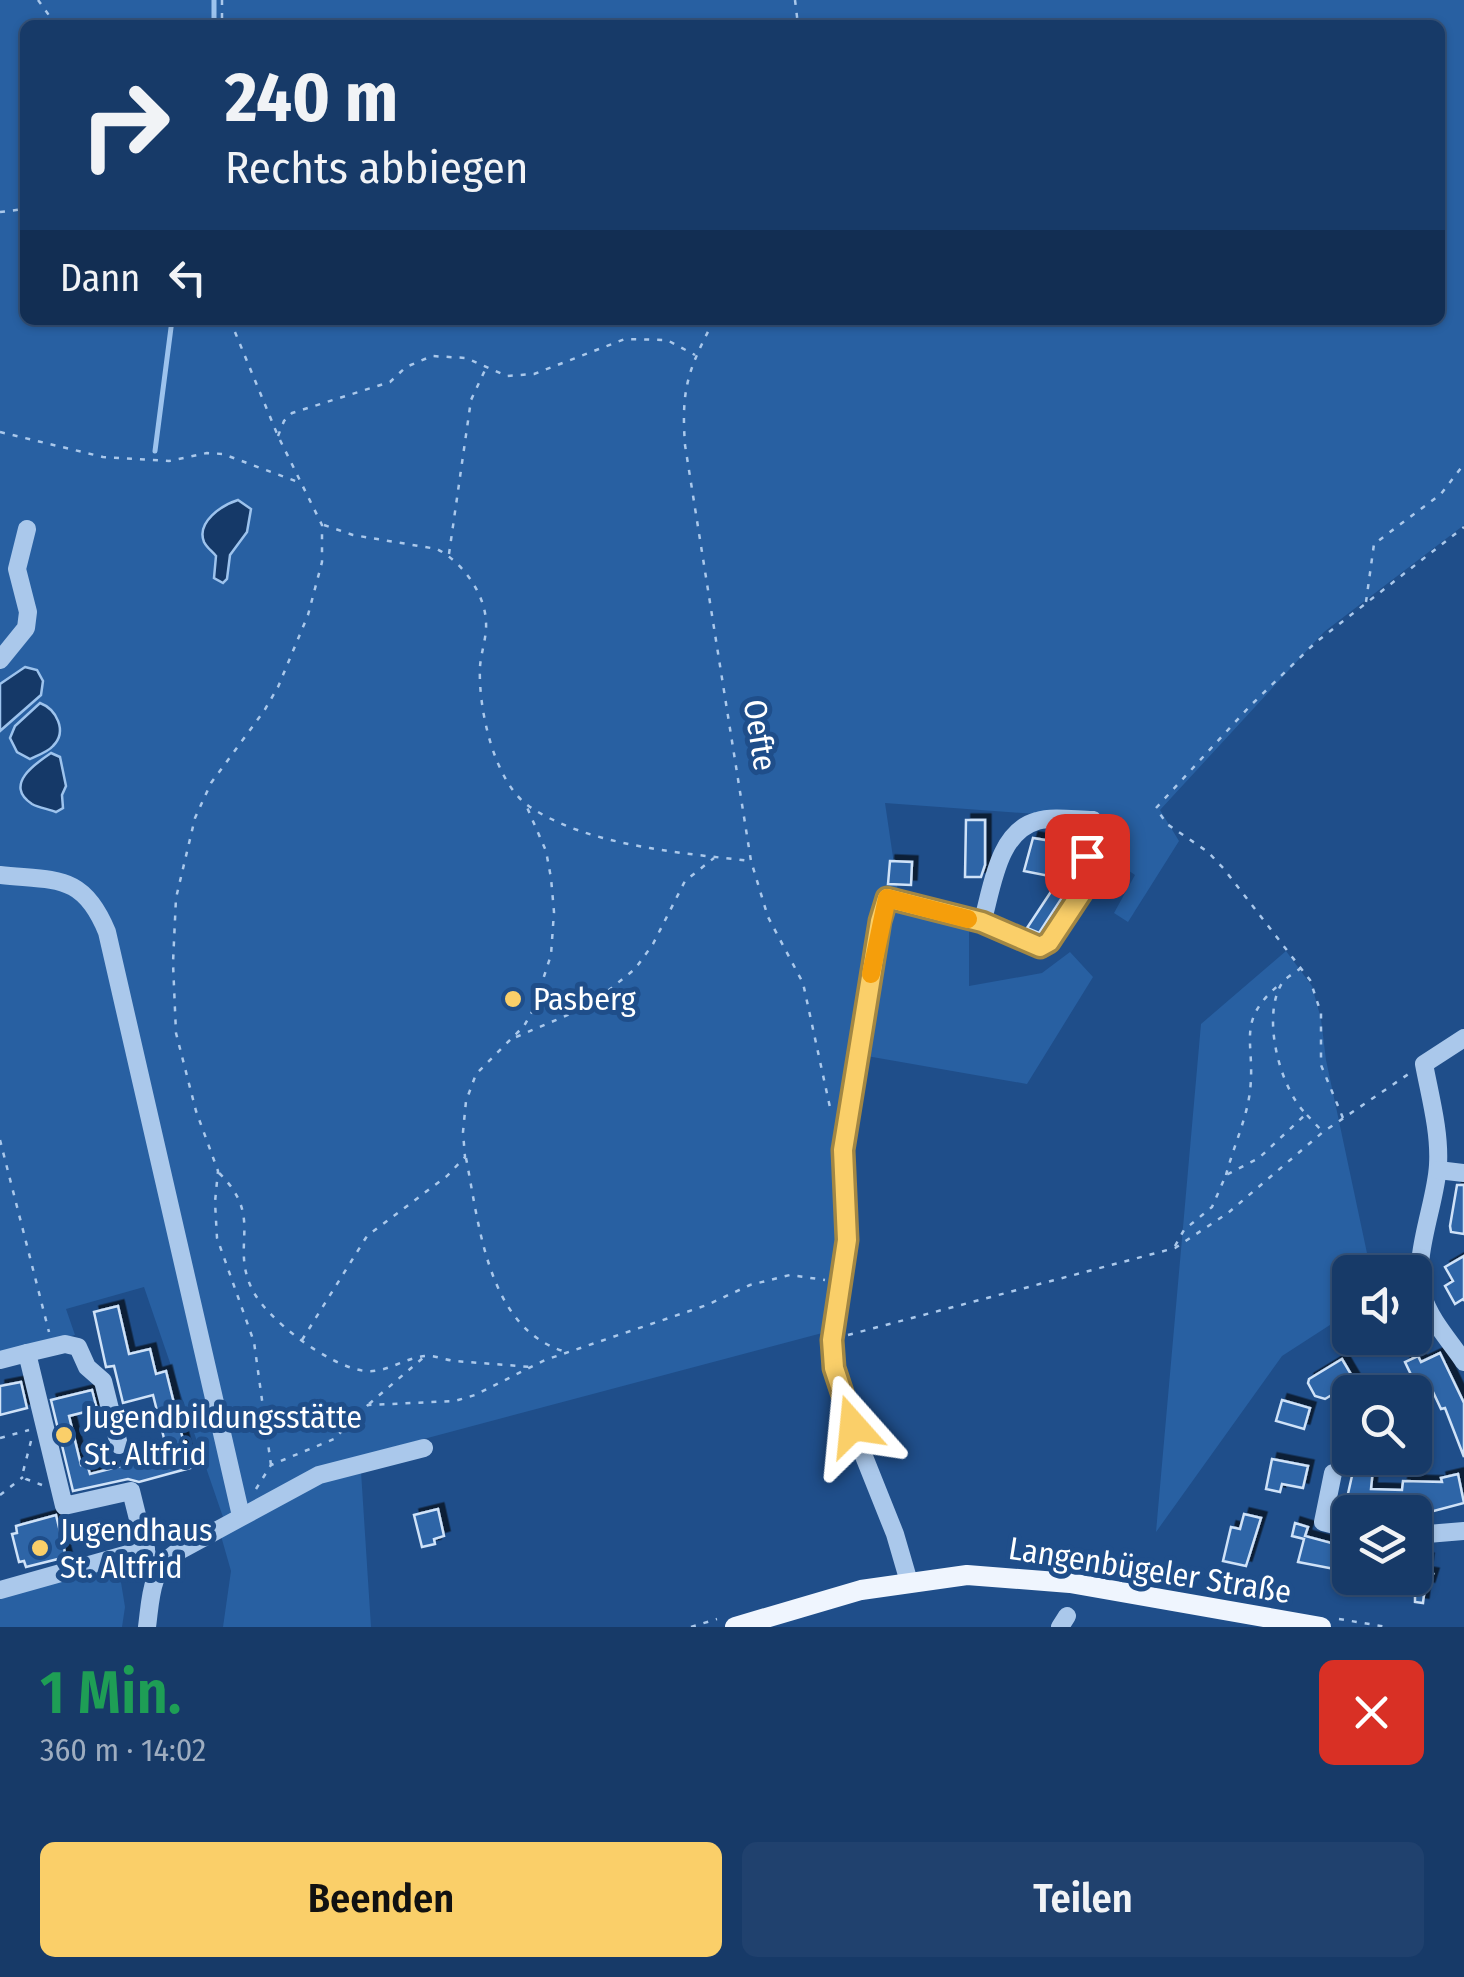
<!DOCTYPE html>
<html lang="de">
<head>
<meta charset="utf-8">
<style>
  :root { --surface:#173a68; --page:#20416e; --text:#f1f3f6; --muted:#9eadc0; --line:#36547c; --accent:#facf69 }
  body { margin:0; font-family:"Fira Sans Condensed",sans-serif; background:var(--page); color:var(--text); height:100vh; display:flex; flex-direction:column; font-size:38px; white-space:nowrap }
  * { box-sizing:border-box; margin:0 }
  p { font-size:32px; color:var(--muted) }
  .icon { flex:none; width:55px; height:55px; fill:none; stroke:currentColor; stroke-width:2; stroke-linecap:round; stroke-linejoin:round }
  .map { position:relative; height:1627px; overflow:hidden }
  .panel { display:flex; flex-direction:column; background:var(--surface); flex:1 }
  .panel>* { flex:none }
  .banner { position:absolute; left:20px; top:20px; width:1425px; height:305px; border-radius:15px; box-shadow:0 2px 8px #0004,0 0 0 2px var(--line); background:#173a68; color:var(--text); overflow:hidden }
  .fabs { position:absolute; left:1332px; top:1255px; display:grid; gap:20px }
  .fabs a { display:grid; place-items:center; width:100px; height:100px; border-radius:15px; background:var(--surface); box-shadow:0 2px 8px #0004,0 0 0 2px var(--line); font-size:50px }
  .pin { position:absolute; display:grid; place-items:center; width:85px; height:85px; color:#fff; margin:-42px; border-radius:20px; box-shadow:0 5px 15px #0006 }
  .me { position:absolute; width:110px; margin:-55px; rotate:342deg; stroke-linejoin:round; filter:drop-shadow(0 0 8px #0008) }
  .turn { display:flex; align-items:center; gap:35px; height:210px; padding:0 40px; font-size:45px }
  .turn .icon { width:130px; height:130px; stroke-width:2.5 }
  .turn b { display:block; font-size:70px; line-height:85px }
  .then { display:flex; align-items:center; height:95px; padding:0 40px; background:#0003; gap:20px; font-size:38px }
  .round { display:grid; place-items:center; flex:none; width:105px; height:105px; border-radius:15px; background:var(--page) }
  .head { display:flex; align-items:center; justify-content:space-between; height:170px; padding:0 40px }
  h1 { font-size:60px; font-weight:600; line-height:75px; color:#1e9e55 }
  .button { display:flex; gap:20px; margin-top:auto; padding:20px 40px }
  .button a { flex:1; height:115px; border-radius:15px; background:var(--accent); color:#111; font-size:40px; font-weight:600; line-height:115px; text-align:center }
  .button a+a { background:var(--page); color:var(--text) }
  .map>svg:first-child { display:block }
</style>
</head>
<body>
<div class="map">
<svg width="1464" height="1627" viewBox="0 0 1464 1627">
  <defs>
    <filter id="shadow"><feDropShadow dx="5.5" dy="-5.5" stdDeviation="0" flood-color="#0009"/></filter>
  </defs>
  <rect width="100%" height="100%" fill="#1f4e8a"/>
  <!-- green -->
  <g fill="#2860a2" fill-rule="evenodd">
    <path d="M 0,0 L 1464,0 L 1464,525 L 1324,632 L 1160,810 L 1179,841 L 1128,922 L 1114,913 L 1135,875 L 1110,858 L 1116,840 L 1102,831 L 1103,819 L 885,803 L 900,905 L 969,927 L 969,986 L 1042,973 L 1070,952 L 1093,977 L 1027,1084 L 861,1055 L 826,1332 L 360,1456 L 371,1627 L 223,1627 L 231,1571 L 221,1536 L 224,1520 L 144,1287 L 66,1309 L 75,1335 L 0,1353 ZM 25,25 L 1440,25 L 1440,320 L 25,320 Z"/>
    <polygon points="1286,951 1312,986 1321,1019 1326,1060 1371,1272 1350,1272 1350,1312 1282,1356 1156,1532 1201,1024"/>
    <polygon points="118,1564 125,1607 122,1627 0,1627 0,1598"/>
  </g>
  <!-- water -->
  <g fill="#153968" stroke="#9dc3ed" stroke-width="2.5">
    <path d="M 238,500 L 251,509 L 247,532 L 230,555 L 227,579 L 223,583 L 214,578 L 216,556 C 212,551 207,548 204,542 C 196,522 222,505 238,500 Z"/>
    <polygon points="25,667 37,670 43,681 41,695 0,731 0,684"/>
    <path d="M 40,703 C 56,709 68,731 53,746 C 48,752 36,756 30,759 L 17,752 L 10,738 L 15,726 Z"/>
    <path d="M 51,753 L 60,757 L 66,786 L 62,795 L 63,808 L 56,812 C 49,809 39,808 32,804 C 3,785 36,763 51,753 Z"/>
  </g>
  <g fill="none" stroke-linecap="round" stroke-linejoin="round">
    <!-- stream -->
    <g stroke="#9dc3ed" stroke-width="5">
      <polyline points="214,0 214,25"/>
      <polyline points="155,451 172,320"/>
    </g>
  </g>
  <!-- building -->
  <g fill="#2e65a7" stroke="#cfe2f8" stroke-width="2.5" filter="url(#shadow)">
    <polygon points="966,820 985,820 985,865 981,877 965,877"/>
    <polygon points="1064,837 1077,839 1069,887 1039,933 1027,928 1060,878 1024,871 1033,838 1063,843"/>
    <polygon points="890,861 912,862 911,885 888,884"/>
    <polygon points="1457,1185 1464,1185 1464,1234 1451,1232 1450,1226"/>
    <polygon points="1464,1256 1464,1301 1463,1299 1455,1304 1445,1286 1453,1281 1445,1267"/>
    <polygon points="118,1306 129,1354 150,1349 156,1374 166,1371 190,1468 139,1482 128,1479 73,1491 51,1400 92,1390 97,1409 69,1416 81,1465 87,1464 90,1474 168,1454 153,1395 123,1403 114,1366 106,1367 94,1312"/>
    <polygon points="1440,1353 1464,1403 1464,1457 1445,1408 1441,1409 1427,1379 1415,1383 1405,1362 1418,1356 1421,1362"/>
    <polygon points="1342,1359 1355,1381 1325,1399 1315,1396 1308,1383 1309,1379"/>
    <polygon points="21,1382 27,1408 0,1415 0,1386"/>
    <polygon points="1282,1400 1310,1408 1304,1429 1276,1421"/>
    <polygon points="1356,1458 1374,1458 1371,1489 1402,1490 1403,1481 1442,1482 1441,1478 1458,1474 1464,1503 1426,1513 1399,1512 1400,1503 1368,1502 1366,1511 1345,1507"/>
    <polygon points="1272,1459 1308,1466 1303,1488 1282,1484 1280,1492 1266,1489"/>
    <polygon points="438,1509 444,1536 434,1539 435,1544 422,1547 414,1515"/>
    <polygon points="1244,1514 1261,1518 1246,1566 1223,1561 1231,1527 1240,1529"/>
    <polygon points="56,1515 66,1557 26,1567 24,1561 19,1562 12,1534 17,1533 16,1526"/>
    <polygon points="1295,1523 1308,1527 1305,1536 1350,1548 1350,1572 1298,1562 1304,1539 1292,1536"/>
    <polygon points="1415,1556 1428,1559 1426,1573 1433,1574 1429,1587 1425,1586 1423,1603 1415,1602"/>
  </g>
  <g fill="none" stroke-linecap="round" stroke-linejoin="round">
    <!-- path -->
    <g stroke="#aac8eb" stroke-width="2.5" stroke-dasharray="5 8" stroke-linecap="butt">
      <polyline points="38,0 56,25"/>
      <polyline points="222,0 222,25"/>
      <polyline points="795,0 798,25"/>
      <polyline points="0,212 25,209"/>
      <polyline points="230,320 278,436 322,525 322,562 308,615 278,687 264,711 211,783 195,818 176,898 173,963 176,1033 196,1111 218,1171 215,1202 217,1238 254,1342 271,1465"/>
      <path d="M 714,320 C 688,370 681,388 685,445 L 751,861 L 768,917 L 803,983 L 831,1112"/>
      <polyline points="0,432 103,457 169,461 207,453 223,454 298,482"/>
      <polyline points="278,436 284,421 292,413 390,382 406,367 432,356 466,358 507,376 534,374 625,339 667,340 695,355"/>
      <path d="M 324,525 L 353,535 L 437,549 C 462,562 485,593 486,622 C 487,637 481,652 480,667 C 478,708 494,783 530,807 C 589,846 681,853 751,861"/>
      <polyline points="449,554 471,400 486,368"/>
      <polyline points="1366,602 1374,544 1441,494 1464,464"/>
      <polyline points="516,1037 589,1006 635,969 653,944 685,881 714,858"/>
      <polyline points="1307,1115 1322,1131"/>
      <polyline points="1343,1118 1321,1065 1321,1013 1310,980 1224,869 1208,852 1167,824 1156,808 1250,706 1315,643 1464,527"/>
      <polyline points="0,1140 49,1332"/>
      <path d="M 466,1158 C 479,1223 487,1327 563,1351"/>
      <path d="M 219,1173 C 264,1217 231,1243 251,1287 C 265,1319 330,1367 365,1371 C 387,1373 404,1358 425,1356 C 434,1355 445,1360 455,1361 C 480,1363 506,1365 531,1367"/>
      <path d="M 1226,1175 C 1233,1148 1247,1118 1250,1091 C 1256,1041 1234,1022 1281,983"/>
      <path d="M 1175,1246 L 1184,1230 L 1212,1207 L 1226,1175 L 1259,1158 L 1306,1114 C 1280,1088 1261,1017 1282,983 C 1285,978 1296,972 1301,968"/>
      <polyline points="848,1335 1175,1248 1228,1213 1323,1132 1410,1073"/>
      <polyline points="302,1340 367,1236 447,1176 465,1157 463,1132 466,1101 472,1085 476,1074 524,1026 533,1010 551,955 554,912 551,878 546,851 526,805"/>
      <polyline points="369,1404 424,1357"/>
      <polyline points="0,1438 29,1430"/>
      <polyline points="31,1441 23,1472 26,1479 42,1485"/>
      <polyline points="256,1489 271,1465 334,1439 368,1405 455,1401 475,1395 545,1360 707,1305 750,1285 790,1275 825,1280"/>
      <polyline points="0,1495 23,1477"/>
      <polyline points="63,1536 121,1521"/>
      <polyline points="1339,1619 1387,1627"/>
      <polyline points="691,1627 717,1619"/>
    </g>
    <!-- minor -->
    <g stroke="#aac8eb" stroke-width="18">
      <polyline points="0,660 26,628 28,612 17,569 27,529"/>
      <path d="M 0,875 C 56,881 83,873 107,932 L 241,1516"/>
      <path d="M 1464,1038 L 1424,1064 C 1430,1096 1440,1132 1438,1165 C 1436,1204 1411,1258 1423,1296 C 1430,1320 1450,1341 1464,1362"/>
      <polyline points="1438,1170 1464,1173"/>
      <polyline points="27,1353 65,1344 78,1347 87,1367 103,1381 119,1445"/>
      <polyline points="0,1360 27,1353 64,1506 131,1491 148,1559 157,1572"/>
      <polyline points="1333,1473 1323,1522 1350,1529"/>
      <polyline points="1415,1535 1464,1531"/>
      <path d="M 909,1582 L 895,1534 L 863,1454 L 834,1368 L 832,1340 L 847,1240 L 843,1150 L 880,921 L 887,898 L 982,923 L 1040,947 L 1049,942 L 1081,892 L 1093,820 C 1076,820 1053,816 1037,821 C 997,832 992,890 982,923"/>
      <polyline points="0,1590 146,1549"/>
      <path d="M 147,1627 C 151,1597 150,1570 177,1552 L 319,1475 L 424,1448"/>
      <polyline points="1060,1627 1067,1616"/>
    </g>
    <!-- major -->
    <polyline stroke="#eff5fe" stroke-width="20" points="735,1627 861,1590 967,1575 1070,1583 1321,1627"/>
  </g>
  <g fill="none" stroke-linecap="round" stroke-linejoin="round">
    <defs>
      <polyline id="route" points="853,1426 834,1368 832,1340 847,1240 843,1150 880,921 887,898 982,922 1040,947 1049,942 1082,892 1087,856"/>
    </defs>
    <!-- route casing -->
    <use href="#route" stroke="#a28744" stroke-width="25"/>
    <!-- route -->
    <use href="#route" stroke="#facf69" stroke-width="18"/>
    <!-- slow -->
    <polyline stroke="#f59e0b" stroke-width="18" points="871,974 887,898 968,919"/>
  </g>
  <!-- markers -->
  <g fill="#facf69" stroke="#1f4e8a" stroke-width="4">
    <circle cx="513" cy="999" r="10"/>
    <circle cx="64" cy="1435" r="10"/>
    <circle cx="40" cy="1548" r="10"/>
  </g>
  <g text-anchor="middle" stroke-width="10" stroke-linejoin="round" paint-order="stroke">
    <!-- street labels -->
    <g font-size="32" fill="#fff" stroke="#1f4e8a">
      <text transform="translate(760 735) rotate(81)" y="11">Oefte</text>
      <text transform="translate(1150 1570) rotate(9)" y="11">Langenbügeler Straße</text>
    </g>
    <!-- poi labels -->
    <g font-size="32" fill="#fff" stroke="#1f4e8a" text-anchor="start">
      <text x="533" y="1010">Pasberg</text>
      <text x="84" y="1428">Jugendbildungsstätte<tspan x="84" dy="37">St. Altfrid</tspan></text>
      <text x="60" y="1541">Jugendhaus<tspan x="60" dy="37">St. Altfrid</tspan></text>
    </g>
  </g>
</svg>
<div class="fabs">
<a><svg class="icon" aria-label="sound" viewBox="0 0 24 24"><path d="M4 9h4l5-4v14l-5-4H4zM17 9q2 3 0 6"/></svg></a>
<a><svg class="icon" aria-label="search" viewBox="0 0 24 24"><circle cx="10" cy="10" r="6"/><path d="M15 15l6 6"/></svg></a>
<a><svg class="icon" aria-label="layers" viewBox="0 0 24 24"><path d="M12 4l9 5-9 5-9-5zM3 14l9 5 9-5"/></svg></a>
</div>
<div class="pin" style="left:1087px;top:856px;background:#d93025"><svg class="icon" aria-label="arrive" viewBox="0 0 24 24"><path d="M6 21V4h12l-3 4 3 4H6"/></svg></div>
<svg class="me" style="left:853px;top:1426px" viewBox="-20 -20 40 40"><path d="M0-17L14 15 0 8-14 15z" fill="#facf69" stroke="#fff" stroke-width="4"/></svg>
<div class="banner">
<div class="turn"><svg class="icon" aria-label="right" viewBox="0 0 24 24"><path d="M7 20v-9h11M14 6l5 5-5 5"/></svg><div><b>240 m</b>Rechts abbiegen</div></div>
<div class="then">Dann<svg class="icon" aria-label="left" viewBox="0 0 24 24"><path d="M17 20v-9H6M10 6l-5 5 5 5"/></svg></div>
</div>
</div>
<section class="panel">
<div class="head"><div><h1>1 Min.</h1><p>360 m · 14:02</p></div><a class="round" style="background:#d93025;color:#fff"><svg class="icon" aria-label="close" viewBox="0 0 24 24"><path d="M6 6l12 12M18 6L6 18"/></svg></a></div>
<div class="button"><a>Beenden</a><a>Teilen</a></div>
</section>
</body>
</html>
